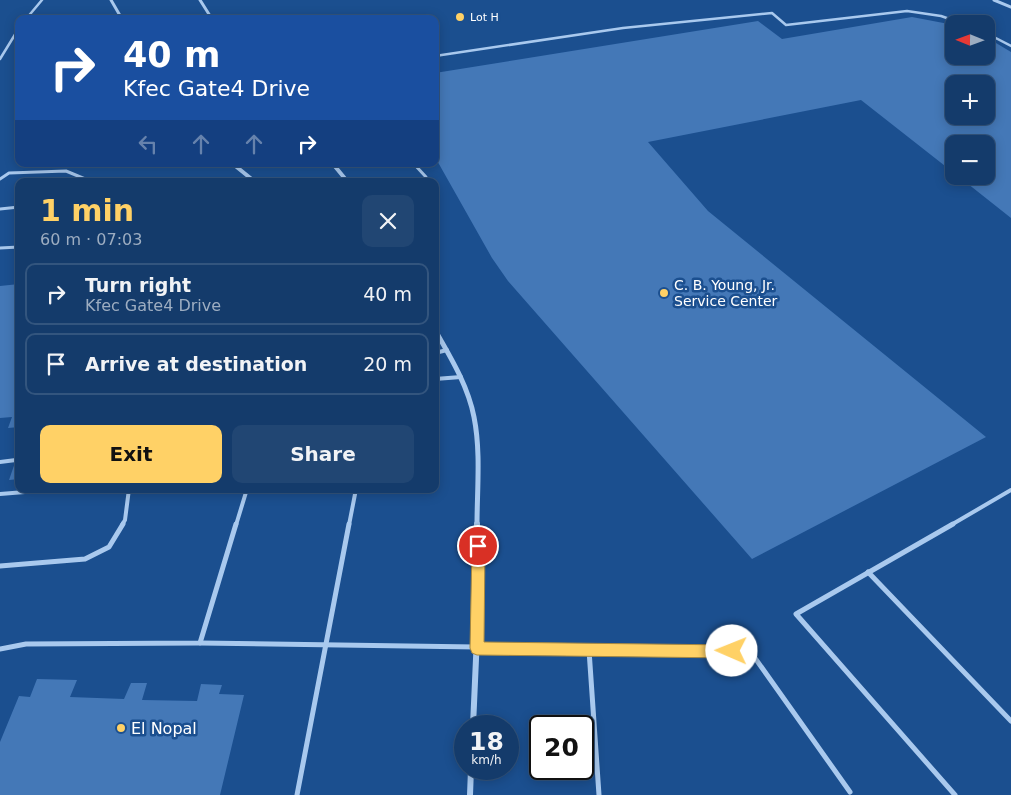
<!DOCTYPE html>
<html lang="en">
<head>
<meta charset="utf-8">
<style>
  :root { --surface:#143b6b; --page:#214673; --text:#f1f3f6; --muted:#9dadc1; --line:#33557e; --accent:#ffd166 }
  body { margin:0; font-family:"DejaVu Sans",sans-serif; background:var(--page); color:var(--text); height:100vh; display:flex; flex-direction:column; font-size:19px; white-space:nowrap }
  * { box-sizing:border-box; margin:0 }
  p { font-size:16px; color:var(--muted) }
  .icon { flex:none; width:28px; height:28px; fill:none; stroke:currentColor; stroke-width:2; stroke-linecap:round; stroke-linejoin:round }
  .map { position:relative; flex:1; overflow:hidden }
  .sheet { position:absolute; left:15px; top:178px; width:424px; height:315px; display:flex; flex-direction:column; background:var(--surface); border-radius:10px; box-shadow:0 2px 12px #0003,0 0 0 1px var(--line) }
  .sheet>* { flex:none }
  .banner { position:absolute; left:15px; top:15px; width:424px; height:152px; border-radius:10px; box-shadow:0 2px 12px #0003,0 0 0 1px var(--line); background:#1a4fa0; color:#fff; overflow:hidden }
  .needle { width:32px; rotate:271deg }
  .controls { position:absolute; left:945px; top:15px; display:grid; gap:10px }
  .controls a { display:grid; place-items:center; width:50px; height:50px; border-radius:10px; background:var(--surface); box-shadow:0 2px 12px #0003,0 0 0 1px var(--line); font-size:25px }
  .speed { position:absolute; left:454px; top:715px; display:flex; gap:10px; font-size:25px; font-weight:700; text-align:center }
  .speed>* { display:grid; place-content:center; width:65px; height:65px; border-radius:50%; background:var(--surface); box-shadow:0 2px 12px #0003,0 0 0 1px var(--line); line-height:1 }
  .speed small { font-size:12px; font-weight:400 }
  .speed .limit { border:2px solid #111; border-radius:8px; background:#fff; color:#111 }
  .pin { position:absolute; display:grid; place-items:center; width:42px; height:42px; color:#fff; margin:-21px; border:2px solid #fff; border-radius:50%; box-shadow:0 1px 5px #0007 }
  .me { position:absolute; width:55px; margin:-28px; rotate:271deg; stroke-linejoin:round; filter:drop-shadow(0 0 4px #0008) }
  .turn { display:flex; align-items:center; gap:18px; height:105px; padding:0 25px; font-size:22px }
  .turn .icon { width:65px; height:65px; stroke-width:2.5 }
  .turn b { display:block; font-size:35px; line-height:42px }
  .lanes { display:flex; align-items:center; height:48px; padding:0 25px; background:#0003; justify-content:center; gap:25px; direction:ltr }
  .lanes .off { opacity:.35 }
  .round { display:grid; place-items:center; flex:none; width:52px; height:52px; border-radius:10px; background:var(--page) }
  .summary { display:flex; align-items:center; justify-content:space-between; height:85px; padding:0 25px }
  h1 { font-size:30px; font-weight:600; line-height:38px; color:var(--accent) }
  .button { display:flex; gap:10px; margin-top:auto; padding:10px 25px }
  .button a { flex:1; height:58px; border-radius:10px; background:var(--accent); color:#111; font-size:20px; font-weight:600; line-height:58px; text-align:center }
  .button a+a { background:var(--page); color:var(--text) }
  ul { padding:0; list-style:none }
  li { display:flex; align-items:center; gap:15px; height:62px; margin:0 10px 8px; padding:0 15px; border:2px solid var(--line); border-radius:10px }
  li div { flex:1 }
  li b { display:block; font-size:19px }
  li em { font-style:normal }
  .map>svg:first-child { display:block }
</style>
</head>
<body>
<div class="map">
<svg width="1011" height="795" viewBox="0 0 1011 795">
  <rect width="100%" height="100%" fill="#1b4f8f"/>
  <!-- building -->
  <g fill="#4478b7" fill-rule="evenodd">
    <path d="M 912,17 L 954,25 L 954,56 L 986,56 L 986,37 L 1011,52 L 1011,218 L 958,176 L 986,176 L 986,144 L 954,144 L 954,173 L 861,100 L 648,142 L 708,211 L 986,437 L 752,559 L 508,281 L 492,258 L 435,157 L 435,73 L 758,21 L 782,39 ZM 954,84 L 986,84 L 986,116 L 954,116 Z"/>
    <polygon points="19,284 19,427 8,428 12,417 0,418 0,286"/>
    <polygon points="18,454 19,479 9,480"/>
    <polygon points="37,679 77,680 70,697 124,699 131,683 147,683 142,700 197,701 201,684 222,685 219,694 244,695 220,795 0,795 0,742 19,696 30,697"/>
  </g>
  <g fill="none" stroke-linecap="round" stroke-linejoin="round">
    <!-- service-far3 -->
    <g stroke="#a9c9ee" stroke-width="2.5">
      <polyline points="26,19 42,0"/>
      <polyline points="986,33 1011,46"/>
      <polyline points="435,56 623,28 772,13 786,25 907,11 941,16 964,24"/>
      <polyline points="0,59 19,28"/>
    </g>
    <!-- service-far2 -->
    <g stroke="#a9c9ee" stroke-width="3">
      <polyline points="414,164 426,177"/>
      <polyline points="0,179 9,173 66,171 90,181"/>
      <polyline points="0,209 19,207"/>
      <polyline points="0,248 19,247"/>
    </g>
    <!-- service-far1 -->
    <g stroke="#a9c9ee" stroke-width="4">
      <polyline points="435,353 447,350"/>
      <polyline points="435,379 461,377"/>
      <polyline points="0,462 16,460"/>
      <polyline points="0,494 62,489"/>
      <polyline points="122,525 125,520 129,489"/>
      <polyline points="236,525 247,489"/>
      <polyline points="349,525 356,489"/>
      <polyline points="951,525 1011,490"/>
    </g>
    <!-- service -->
    <g stroke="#a9c9ee" stroke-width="5">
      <polyline points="953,524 796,614 955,795"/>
      <polyline points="0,566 85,559 109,547 123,524"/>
      <polyline points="868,572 1011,721"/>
      <polyline points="200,643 750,651 850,792"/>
      <polyline points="0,649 26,644 200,643 236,524"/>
      <polyline points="589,650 599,795"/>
      <polyline points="297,795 349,524"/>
    </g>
    <!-- minor-far3 -->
    <g stroke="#a9c9ee" stroke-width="3">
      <polyline points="111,0 122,19"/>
      <polyline points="200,0 212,19"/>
      <polyline points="994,0 1011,7"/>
    </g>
    <!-- minor-far2 -->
    <g stroke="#a9c9ee" stroke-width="4">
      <polyline points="233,164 254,181"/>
      <polyline points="333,164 347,181"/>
    </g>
    <!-- minor-far1 -->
    <path stroke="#a9c9ee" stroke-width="5" d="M 435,330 C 451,358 468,386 474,417 C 481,452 477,490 477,525"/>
    <!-- minor -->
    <g stroke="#a9c9ee" stroke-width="6">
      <polyline points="473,726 478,614 477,524"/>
      <polyline points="470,795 471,769"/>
    </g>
  </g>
  <!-- route -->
  <polygon fill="#ffd166" stroke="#a68842" points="478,541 485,546 484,642 732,645 737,647 739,651 737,656 732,658 477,655 472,653 470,648 472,546"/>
  <!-- markers -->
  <g fill="#ffd166" stroke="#1b4f8f" stroke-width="2">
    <circle cx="460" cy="17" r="5"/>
    <circle cx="664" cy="293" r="5"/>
    <circle cx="121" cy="728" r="5"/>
  </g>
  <g text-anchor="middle" stroke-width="5" stroke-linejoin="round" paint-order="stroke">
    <!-- far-poi labels -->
    <g font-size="11" fill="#fff" stroke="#1b4f8f" text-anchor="start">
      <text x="470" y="21">Lot H</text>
    </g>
    <!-- poi labels -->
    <g font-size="14" fill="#fff" stroke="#1b4f8f" text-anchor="start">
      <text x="674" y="290">C. B. Young, Jr.<tspan x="674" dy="16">Service Center</tspan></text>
    </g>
    <!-- near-poi labels -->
    <g font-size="16" fill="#fff" stroke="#1b4f8f" text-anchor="start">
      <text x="131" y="734">El Nopal</text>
    </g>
  </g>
</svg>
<div class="controls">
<a><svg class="needle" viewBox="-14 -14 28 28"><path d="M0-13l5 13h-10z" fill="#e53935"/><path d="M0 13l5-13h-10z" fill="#9dadc1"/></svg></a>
<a>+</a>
<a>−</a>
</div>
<div class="speed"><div>18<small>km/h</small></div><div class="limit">20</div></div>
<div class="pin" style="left:478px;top:546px;background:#d93025"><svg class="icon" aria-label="arrive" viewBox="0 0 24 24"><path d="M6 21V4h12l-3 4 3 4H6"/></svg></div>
<svg class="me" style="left:732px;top:651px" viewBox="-20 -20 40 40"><circle r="19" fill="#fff"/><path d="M0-13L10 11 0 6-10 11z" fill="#ffd166"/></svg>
<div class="banner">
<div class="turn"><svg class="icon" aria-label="right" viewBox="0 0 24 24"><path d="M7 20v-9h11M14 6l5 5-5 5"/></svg><div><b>40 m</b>Kfec Gate4 Drive</div></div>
<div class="lanes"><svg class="icon off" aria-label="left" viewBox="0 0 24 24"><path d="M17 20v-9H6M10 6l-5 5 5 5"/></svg><svg class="icon off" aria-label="ahead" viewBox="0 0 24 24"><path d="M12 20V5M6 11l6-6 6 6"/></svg><svg class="icon off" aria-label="ahead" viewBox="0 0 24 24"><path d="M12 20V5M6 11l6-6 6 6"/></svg><svg class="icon" aria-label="right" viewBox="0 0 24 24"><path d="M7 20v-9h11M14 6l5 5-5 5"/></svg></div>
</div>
<section class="sheet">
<div class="summary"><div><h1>1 min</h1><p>60 m · 07:03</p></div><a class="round"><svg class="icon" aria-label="close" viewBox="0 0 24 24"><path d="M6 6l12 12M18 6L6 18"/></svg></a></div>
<ul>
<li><svg class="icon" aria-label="right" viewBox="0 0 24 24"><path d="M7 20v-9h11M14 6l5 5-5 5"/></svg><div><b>Turn right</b><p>Kfec Gate4 Drive</p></div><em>40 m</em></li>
<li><svg class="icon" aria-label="arrive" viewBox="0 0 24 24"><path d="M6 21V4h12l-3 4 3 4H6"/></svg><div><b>Arrive at destination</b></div><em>20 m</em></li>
</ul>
<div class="button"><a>Exit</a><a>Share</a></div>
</section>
</div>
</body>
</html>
